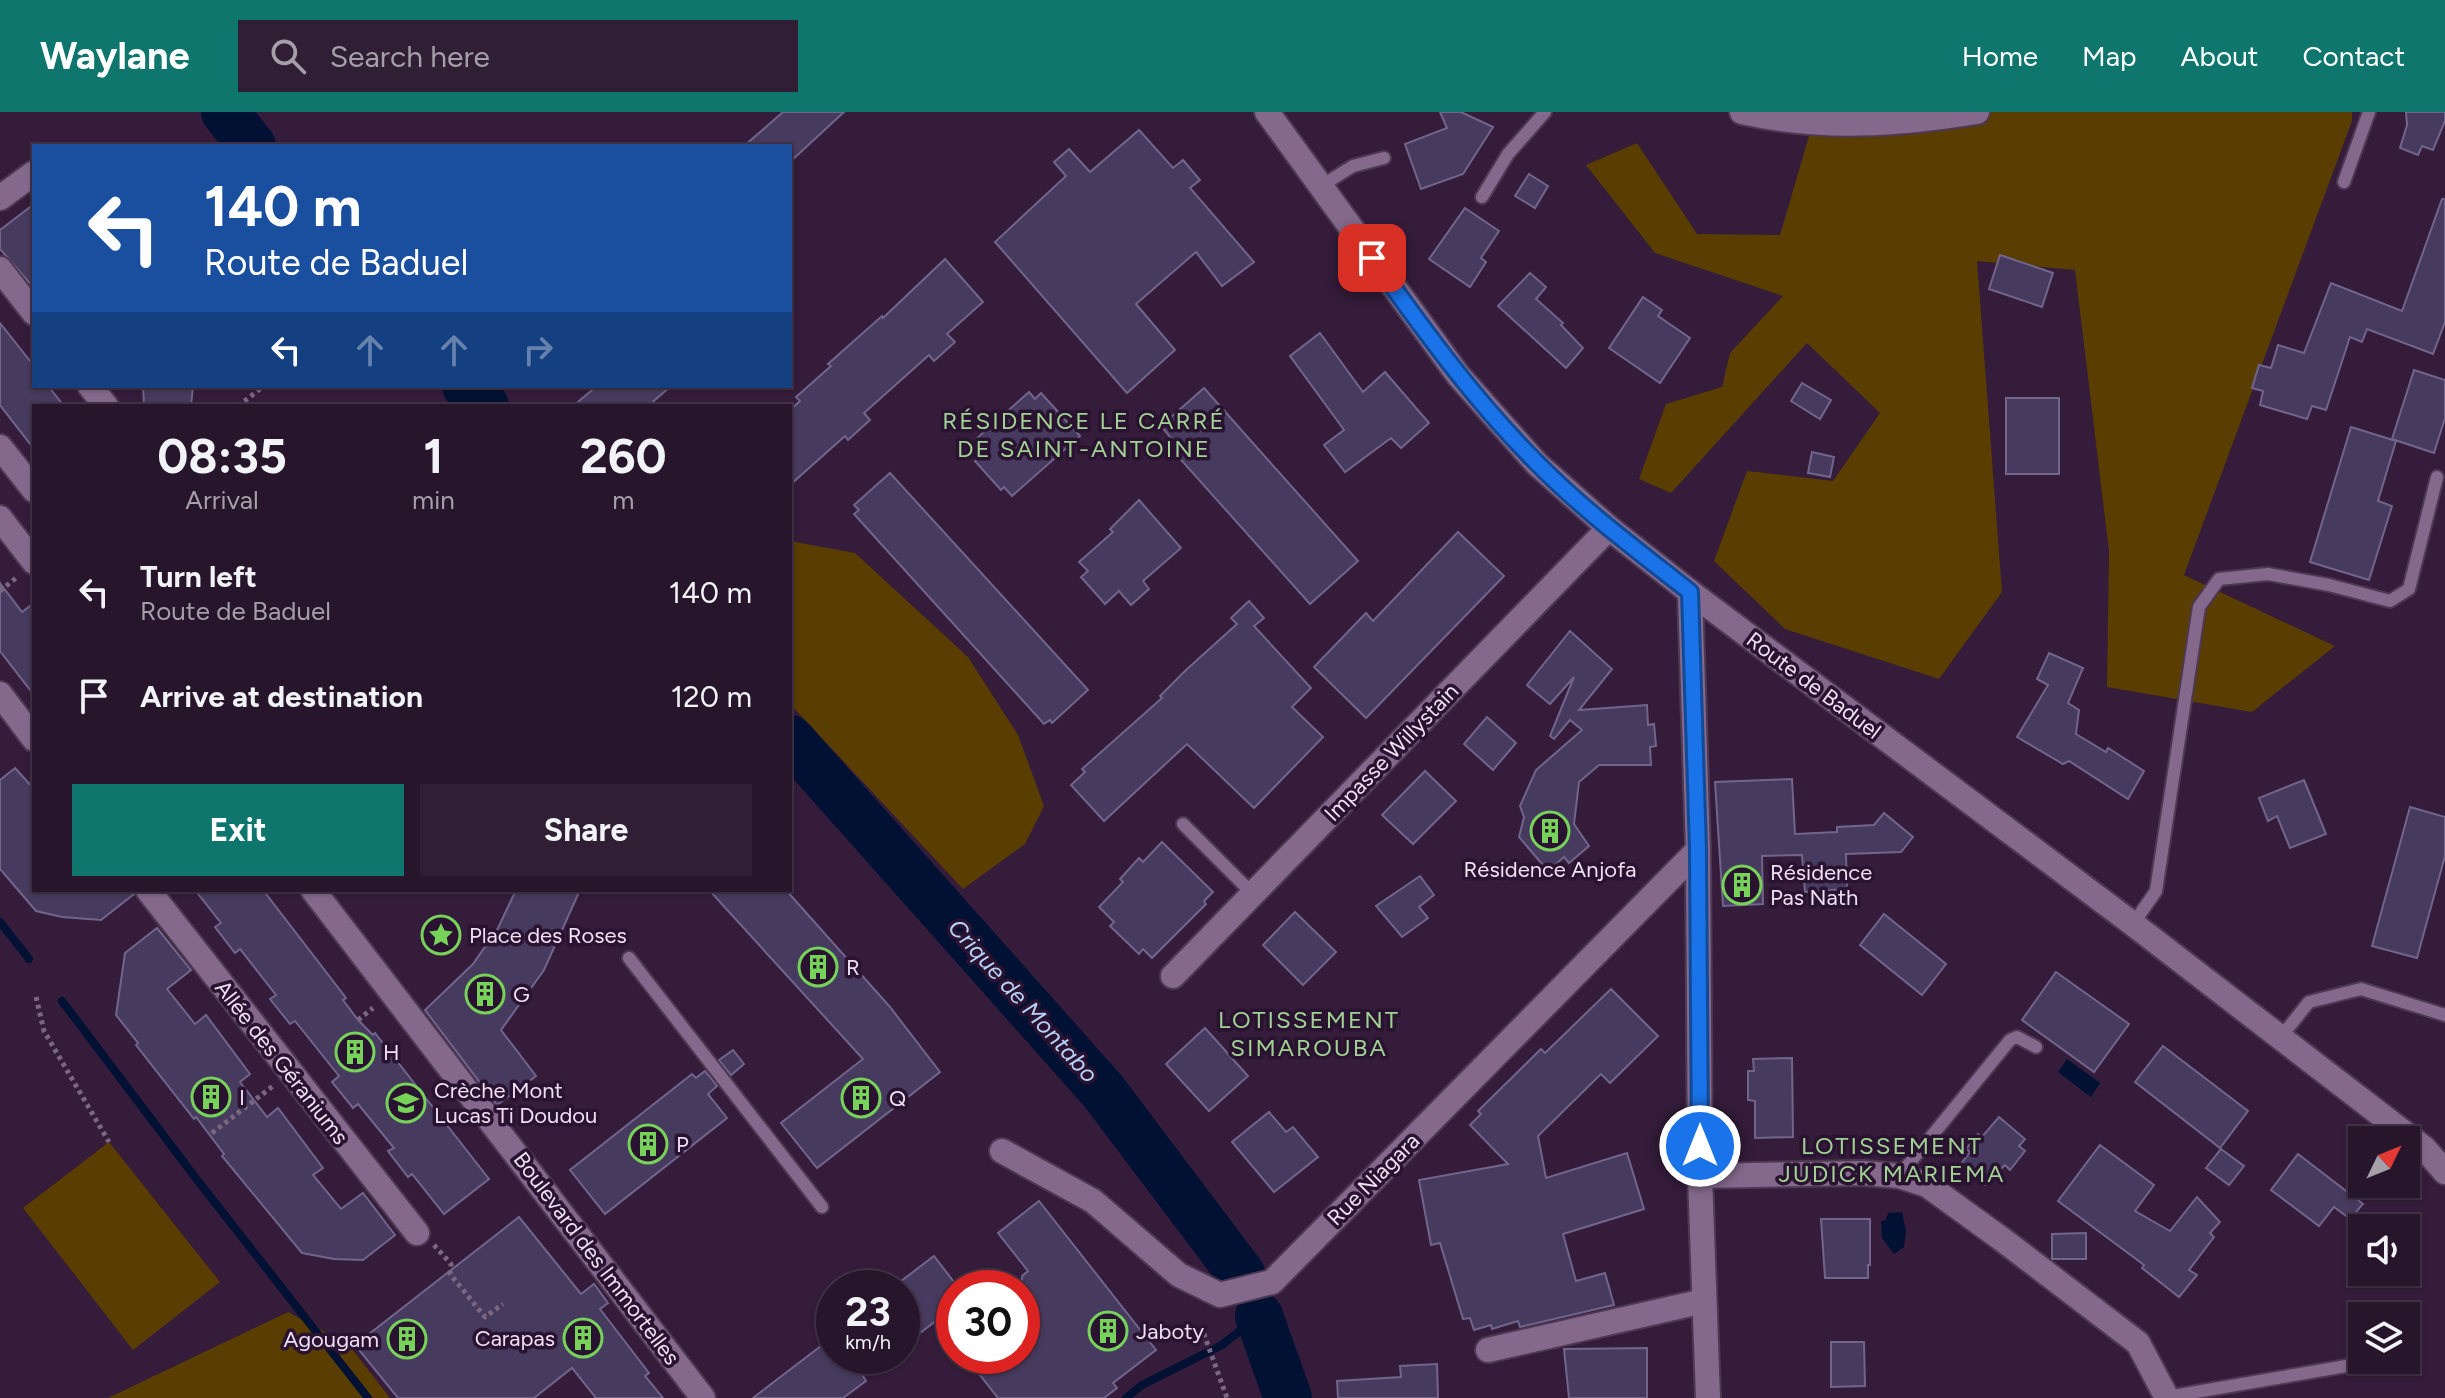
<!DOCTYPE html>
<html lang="en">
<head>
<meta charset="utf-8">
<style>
  :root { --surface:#27152c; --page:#2f1e34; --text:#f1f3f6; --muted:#a49fa9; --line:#433448; --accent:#0f766e }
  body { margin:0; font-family:Figtree,sans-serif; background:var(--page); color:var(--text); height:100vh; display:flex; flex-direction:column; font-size:30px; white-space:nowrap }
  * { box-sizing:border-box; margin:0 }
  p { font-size:26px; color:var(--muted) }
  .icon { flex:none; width:44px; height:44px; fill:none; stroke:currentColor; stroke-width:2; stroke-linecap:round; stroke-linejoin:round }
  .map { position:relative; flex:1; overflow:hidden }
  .drawer { position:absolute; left:32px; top:292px; width:760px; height:488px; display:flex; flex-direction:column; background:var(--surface); border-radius:0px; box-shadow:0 2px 6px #0004,0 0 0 2px var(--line) }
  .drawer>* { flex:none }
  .banner { position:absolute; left:32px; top:32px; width:760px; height:244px; border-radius:0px; box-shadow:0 2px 6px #0004,0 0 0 2px var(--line); background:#1a4fa0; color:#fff; overflow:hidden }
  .needle { width:52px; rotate:47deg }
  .buttons { position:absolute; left:2348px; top:1014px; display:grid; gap:16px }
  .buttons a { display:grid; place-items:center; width:72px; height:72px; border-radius:0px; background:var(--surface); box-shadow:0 2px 6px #0004,0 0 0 2px var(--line); font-size:40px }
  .speed { position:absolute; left:816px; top:1158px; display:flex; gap:16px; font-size:40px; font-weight:700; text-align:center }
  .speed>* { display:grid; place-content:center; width:104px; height:104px; border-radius:50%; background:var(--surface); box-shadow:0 2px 6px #0004,0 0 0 2px var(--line); line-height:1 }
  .speed small { font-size:20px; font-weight:400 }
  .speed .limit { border:12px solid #d22; background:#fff; color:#111 }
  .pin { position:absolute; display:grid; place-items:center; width:68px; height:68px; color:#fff; margin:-34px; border-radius:16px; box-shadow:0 4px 12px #0006 }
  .me { position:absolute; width:88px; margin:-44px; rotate:0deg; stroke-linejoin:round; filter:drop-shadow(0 0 6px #0008) }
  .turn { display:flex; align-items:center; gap:28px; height:168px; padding:0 40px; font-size:36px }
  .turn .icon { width:104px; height:104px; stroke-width:2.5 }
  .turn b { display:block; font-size:56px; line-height:68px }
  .lanes { display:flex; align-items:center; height:76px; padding:0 40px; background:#0003; justify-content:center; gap:40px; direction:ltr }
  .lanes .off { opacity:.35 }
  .eta { display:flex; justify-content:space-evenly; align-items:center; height:136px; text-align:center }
  .eta b { font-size:48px; font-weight:700; line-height:56px }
  .cta { display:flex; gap:16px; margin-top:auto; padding:16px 40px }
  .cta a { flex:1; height:92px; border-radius:0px; background:var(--accent); color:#fff; font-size:32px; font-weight:700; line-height:92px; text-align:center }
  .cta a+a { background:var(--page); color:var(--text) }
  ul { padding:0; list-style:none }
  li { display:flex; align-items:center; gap:24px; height:104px; padding:0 40px }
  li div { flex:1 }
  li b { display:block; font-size:30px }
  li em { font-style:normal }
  header { display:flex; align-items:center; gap:48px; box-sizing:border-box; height:112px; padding:0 40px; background:var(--accent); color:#fff }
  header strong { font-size:38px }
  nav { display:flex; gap:44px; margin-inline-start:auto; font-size:28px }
  .search { width:560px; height:72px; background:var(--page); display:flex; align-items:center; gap:20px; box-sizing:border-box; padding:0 28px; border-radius:0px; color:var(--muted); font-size:30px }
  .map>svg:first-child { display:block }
</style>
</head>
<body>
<header>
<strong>Waylane</strong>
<div class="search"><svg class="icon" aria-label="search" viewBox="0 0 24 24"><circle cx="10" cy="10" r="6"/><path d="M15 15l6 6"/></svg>Search here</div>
<nav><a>Home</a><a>Map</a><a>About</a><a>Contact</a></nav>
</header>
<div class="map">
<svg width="2445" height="1286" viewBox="0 0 2445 1286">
  <rect width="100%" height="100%" fill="#341c3a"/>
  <!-- green -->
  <g fill="#5a3d00">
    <polygon points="1816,0 2352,0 2352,9 2184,463 2335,534 2252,600 2107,575 2109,439 2075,158 1977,149 2002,480 1939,567 1785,517 1714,449 1747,359 1833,369 1880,301 1807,231 1671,381 1639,367 1666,292 1722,275 1730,241 1783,184 1655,141 1586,53 1637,31 1697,122 1780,123"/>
    <polygon points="790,429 855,441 968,545 1018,623 1044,694 1025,732 963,777 790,592"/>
    <polygon points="109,1030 220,1170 133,1238 23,1096"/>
    <polygon points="288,1200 349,1233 390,1286 108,1286"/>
  </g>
  <!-- water -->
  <g fill="#001134">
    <polygon points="2067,947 2100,971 2091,985 2058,960"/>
    <polygon points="1902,1100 1906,1119 1904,1135 1894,1142 1882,1126 1881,1109 1886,1108 1888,1101"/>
  </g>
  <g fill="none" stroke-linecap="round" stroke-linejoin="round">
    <!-- stream -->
    <g stroke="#001134" stroke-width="8">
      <polyline points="0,810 29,847"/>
      <polyline points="62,889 198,1069 368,1286"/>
      <polyline points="1126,1286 1142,1273 1222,1233 1259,1204"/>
    </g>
    <!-- river -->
    <g stroke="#001134" stroke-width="48">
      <polyline points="225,0 252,34"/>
      <polyline points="466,274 485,294"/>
      <polyline points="790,627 1103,979 1241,1162"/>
      <polyline points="1259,1204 1288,1286"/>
    </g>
  </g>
  <!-- building -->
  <g fill="#463a5e" stroke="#71658c" stroke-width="2">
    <polygon points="783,0 844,0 790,50 790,34 744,34"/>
    <polygon points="1440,0 1461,0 1493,15 1463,62 1421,77 1405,32 1447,16"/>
    <polygon points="2406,0 2445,0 2445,9 2433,38 2422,34 2418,43 2400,36 2407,13"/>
    <polygon points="1139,18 1173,56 1183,48 1200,68 1190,76 1254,150 1222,174 1196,140 1136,192 1175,238 1127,281 995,130 1066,64 1054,50 1069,37 1090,60"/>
    <polygon points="1529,62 1548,74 1535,96 1515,84"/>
    <polygon points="2442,87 2445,87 2445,210 2433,242 2367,217 2362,230 2350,225 2326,298 2312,294 2307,307 2260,293 2263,279 2252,276 2259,253 2271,256 2278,233 2304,241 2331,171 2402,199"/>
    <polygon points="34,92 34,176 0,137 0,118"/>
    <polygon points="1465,96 1499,119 1481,146 1486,150 1470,175 1429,147"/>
    <polygon points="2000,143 2053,161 2042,195 1989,177"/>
    <polygon points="945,147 983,190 947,222 955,230 934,249 929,243 864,301 870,308 848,328 845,324 790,373 790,298 800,289 796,285 831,254 828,252 882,204 883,206"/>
    <polygon points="1530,161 1546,175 1536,187 1563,211 1561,213 1583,236 1566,256 1498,194"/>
    <polygon points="1643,185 1662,198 1658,204 1690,226 1660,271 1609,236"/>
    <polygon points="0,211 34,254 34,274 48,274 64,294 34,294 34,337 0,293"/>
    <polygon points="1320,221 1363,280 1385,260 1429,311 1401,336 1391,326 1345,360 1324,333 1344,318 1290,244"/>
    <polygon points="2414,258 2445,268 2445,306 2434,341 2392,327"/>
    <polygon points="1802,271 1831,288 1820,307 1791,289"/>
    <polygon points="143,274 193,274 191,294 144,294"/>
    <polygon points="597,274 671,274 648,294 573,294"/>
    <polygon points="1204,276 1358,449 1310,492 1166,331 1171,326 1161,314"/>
    <polygon points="1029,280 1035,287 1041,281 1080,324 1012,384 1004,375 1001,378 975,349 987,339 976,327"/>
    <rect x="2006" y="286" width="53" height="76"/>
    <polygon points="2351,315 2396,329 2378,389 2392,394 2369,468 2310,450"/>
    <polygon points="1812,340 1834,345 1830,365 1808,361"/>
    <polygon points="890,361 1088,578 1052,611 1050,608 1044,612 854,402 859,398 854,393"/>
    <polygon points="1139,388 1181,436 1143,469 1149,477 1131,493 1119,479 1105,492 1081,465 1088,459 1079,450 1113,420 1110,417"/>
    <polygon points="1458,420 1504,464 1366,606 1314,555 1366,501 1373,509"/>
    <polygon points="0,471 22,500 34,491 34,583 0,539"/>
    <polygon points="1249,489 1264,506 1254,514 1311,576 1292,595 1323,625 1254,696 1187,632 1104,709 1071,673 1085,660 1082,657 1162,586 1160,584 1186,558 1237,512 1231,506"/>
    <polygon points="1570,519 1612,557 1579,598 1647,593 1648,613 1654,612 1656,634 1650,635 1651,653 1599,653 1579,670 1574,712 1589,734 1569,751 1564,745 1548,759 1519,725 1524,705 1520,694 1536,658 1582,618 1570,608 1554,627 1550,624 1574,565 1550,592 1527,573"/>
    <polygon points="2049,541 2083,556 2068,591 2079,598 2076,622 2106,640 2108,636 2144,659 2128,687 2069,649 2063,652 2017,625 2048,573 2037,567"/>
    <polygon points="1487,605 1516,631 1493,658 1464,632"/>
    <polygon points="15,656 34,677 34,778 133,778 134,782 101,808 62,805 36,799 0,757 0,668"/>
    <polygon points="1425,659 1456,689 1413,732 1382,703"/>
    <polygon points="1792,667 1795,722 1837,720 1837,715 1874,713 1884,701 1913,725 1901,740 1846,742 1847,777 1805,780 1802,743 1762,744 1763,792 1723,794 1715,670"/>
    <polygon points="2304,668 2326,722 2290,736 2277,704 2268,709 2259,686"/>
    <polygon points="2410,695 2445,705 2445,744 2417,846 2372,834"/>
    <polygon points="1162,730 1213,780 1204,789 1206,792 1152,846 1143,837 1139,842 1110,814 1114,810 1099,795 1123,770 1120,767 1139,746 1143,750"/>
    <polygon points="1420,764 1434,783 1419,795 1428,806 1402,825 1376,794"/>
    <polygon points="195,778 263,778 346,886 343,888 358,908 373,923 375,921 489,1067 444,1102 412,1062 408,1065 388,1039 394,1036 358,992 353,996 332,970 339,964 295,909 290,912 270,887 276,883 240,837 235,841 215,815 221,811"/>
    <polygon points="516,778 580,778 544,858 501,918 536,964 497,993 425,898 473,852 498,816"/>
    <polygon points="709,778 786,778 890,895 940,960 817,1056 781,1011 863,947"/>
    <polygon points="1295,800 1336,840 1303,873 1263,833"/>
    <polygon points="1884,802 1946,852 1922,883 1860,833"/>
    <polygon points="157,816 191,858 167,877 195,912 206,903 250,962 240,970 267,1005 278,996 323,1056 313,1063 341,1097 363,1081 395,1123 363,1148 334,1147 302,1141 222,1044 224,1042 196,1005 194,1007 136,933 138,931 116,903 125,841"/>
    <polygon points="2056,860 2129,912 2094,960 2022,908"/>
    <polygon points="1611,877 1658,924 1610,971 1601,962 1538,1024 1546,1066 1627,1041 1644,1097 1563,1122 1576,1169 1605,1161 1614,1193 1520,1215 1518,1209 1492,1217 1491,1213 1474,1218 1470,1206 1463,1207 1440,1131 1431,1133 1419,1068 1508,1052 1470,1013 1481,1002 1478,999 1541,937 1545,941"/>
    <polygon points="1205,916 1248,964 1209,999 1166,952"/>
    <polygon points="2163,934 2248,999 2220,1036 2135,970"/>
    <polygon points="733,938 744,952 731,963 719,948"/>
    <polygon points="1792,946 1793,1025 1755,1026 1755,989 1748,988 1748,959 1754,959 1753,947"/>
    <polygon points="705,959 717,974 708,982 727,1006 605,1102 570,1058 692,962 696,966"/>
    <polygon points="1269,1000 1286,1020 1293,1015 1318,1045 1274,1080 1232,1030"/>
    <polygon points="1999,1005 2025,1027 2019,1034 2025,1039 2010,1058 2005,1053 1985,1073 1960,1053 1970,1040 1966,1037 1978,1022 1982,1025"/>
    <polygon points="2100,1033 2154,1073 2135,1099 2170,1119 2197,1085 2220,1110 2210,1121 2214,1125 2189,1158 2197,1163 2179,1185 2142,1156 2144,1153 2058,1089"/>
    <polygon points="2221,1037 2244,1054 2229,1073 2206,1056"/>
    <polygon points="2298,1042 2363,1092 2350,1107 2334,1095 2319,1114 2271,1078"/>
    <polygon points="1039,1089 1156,1238 1113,1271 1117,1276 1104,1286 998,1286 965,1244 1022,1244 1022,1164 1028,1159 998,1121"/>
    <polygon points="519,1105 581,1182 594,1172 608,1191 600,1197 649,1261 645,1264 663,1286 596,1286 572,1256 534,1286 398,1286 355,1233"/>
    <polygon points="1821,1107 1870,1107 1870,1153 1868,1153 1868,1166 1825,1166"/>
    <polygon points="2086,1121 2086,1147 2052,1147 2052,1122"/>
    <polygon points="934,1144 954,1170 954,1230 937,1208 902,1235 902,1176 892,1176"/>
    <polygon points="834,1224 834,1244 890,1244 863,1264 866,1269 843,1286 753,1286"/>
    <polygon points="1831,1230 1864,1230 1865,1274 1831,1275"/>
    <polygon points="1647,1236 1647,1286 1569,1286 1564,1237"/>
    <polygon points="1437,1252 1438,1286 1338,1286 1337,1269 1401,1265 1400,1254"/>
  </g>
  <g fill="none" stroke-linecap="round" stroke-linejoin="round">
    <defs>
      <g id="lane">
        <polyline points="2344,70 2369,0"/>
        <polyline points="1321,74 1353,54 1384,46"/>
        <polyline points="1482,85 1508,42 1545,0"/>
        <polyline points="1183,712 1253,782"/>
        <polyline points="2133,812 2156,779 2199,495 2219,467 2268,462 2329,473 2390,489 2409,477 2437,365"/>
        <polyline points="629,846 822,1095"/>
        <polyline points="2280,926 2309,890 2361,877 2445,903"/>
        <polyline points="1899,1064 2010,928 2017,925 2036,935"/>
        <polyline points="2406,1243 2412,1242"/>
        <polyline points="2167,1285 2381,1248"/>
      </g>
      <g id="street">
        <path d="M 1742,0 C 1822,18 1897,13 1977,0"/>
        <polyline points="0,86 34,61"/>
        <polyline points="0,157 34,201"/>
        <polyline points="90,274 106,294"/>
        <polyline points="0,335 34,378"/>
        <polyline points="0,406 34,450"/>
        <polyline points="1690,480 1698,738 1700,1064 1708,1286"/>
        <polyline points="0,582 34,627"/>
        <polyline points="148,778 417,1121"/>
        <polyline points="313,778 703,1286"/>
        <polyline points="1173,864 1609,416"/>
        <polyline points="1002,1039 1093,1089 1179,1163 1220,1183 1272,1170 1698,738"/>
        <polyline points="1700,1064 1863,1061 1899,1064 1927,1073 2003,1128 2138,1231 2167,1286"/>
        <polyline points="1488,1238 1704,1189"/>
      </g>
      <polyline id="secondary" points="1267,0 1458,263 1537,352 1609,416 1690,480 2133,812 2424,1036 2445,1060"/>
    </defs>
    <!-- lane casing -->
    <use href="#lane" stroke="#4e3953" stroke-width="16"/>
    <!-- street casing -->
    <use href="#street" stroke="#4e3953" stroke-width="28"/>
    <!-- secondary casing -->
    <use href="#secondary" stroke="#4e3953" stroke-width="28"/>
    <!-- path -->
    <g stroke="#7b6781" stroke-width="5" stroke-dasharray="4 4" stroke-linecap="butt">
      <polyline points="238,294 264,274"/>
      <polyline points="0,479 16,466"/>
      <polyline points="36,885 44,919 109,1030"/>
      <polyline points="358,908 373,896"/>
      <polyline points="212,1021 273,974"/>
      <polyline points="434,1133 451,1152 450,1162 485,1205 503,1192"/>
      <polyline points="1201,1214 1227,1286"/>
    </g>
    <!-- lane -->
    <use href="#lane" stroke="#84698c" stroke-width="12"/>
    <!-- street -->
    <use href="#street" stroke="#84698c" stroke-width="24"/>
    <!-- secondary -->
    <use href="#secondary" stroke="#84698c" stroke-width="24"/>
  </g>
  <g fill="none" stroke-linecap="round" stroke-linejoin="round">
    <defs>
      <path id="route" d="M 1372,146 C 1423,217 1474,288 1536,350 C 1583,398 1637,438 1690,480 L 1698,738 L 1700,1034"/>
    </defs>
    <!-- route casing -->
    <use href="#route" stroke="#114b97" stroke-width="20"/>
    <!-- route -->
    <use href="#route" stroke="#1a73e8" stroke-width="14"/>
  </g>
  <!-- icons -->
  <defs>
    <symbol id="building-ring" viewBox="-11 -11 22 22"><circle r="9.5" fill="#291330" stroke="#77d259" stroke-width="1.5"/><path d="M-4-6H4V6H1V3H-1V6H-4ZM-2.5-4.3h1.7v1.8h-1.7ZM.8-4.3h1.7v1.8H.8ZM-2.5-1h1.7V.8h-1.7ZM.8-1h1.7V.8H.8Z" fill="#77d259"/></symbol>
    <symbol id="sight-ring" viewBox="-11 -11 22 22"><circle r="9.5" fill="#291330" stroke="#77d259" stroke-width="1.5"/><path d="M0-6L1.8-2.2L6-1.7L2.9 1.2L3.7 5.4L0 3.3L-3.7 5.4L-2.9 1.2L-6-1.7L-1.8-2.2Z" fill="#77d259"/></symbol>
    <symbol id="school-ring" viewBox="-11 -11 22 22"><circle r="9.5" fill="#291330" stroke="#77d259" stroke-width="1.5"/><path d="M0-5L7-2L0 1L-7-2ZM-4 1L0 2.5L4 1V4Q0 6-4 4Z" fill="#77d259"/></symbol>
  </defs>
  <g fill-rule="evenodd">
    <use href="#building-ring" x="1528" y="697" width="44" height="44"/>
    <use href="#building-ring" x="1720" y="751" width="44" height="44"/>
    <use href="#sight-ring" x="419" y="801" width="44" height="44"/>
    <use href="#building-ring" x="796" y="833" width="44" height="44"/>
    <use href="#building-ring" x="463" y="860" width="44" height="44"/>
    <use href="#building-ring" x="333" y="918" width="44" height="44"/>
    <use href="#building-ring" x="189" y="963" width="44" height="44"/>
    <use href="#building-ring" x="839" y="964" width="44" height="44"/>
    <use href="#school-ring" x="384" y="969" width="44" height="44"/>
    <use href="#building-ring" x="626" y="1010" width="44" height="44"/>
    <use href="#building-ring" x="1086" y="1197" width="44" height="44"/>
    <use href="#building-ring" x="561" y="1204" width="44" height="44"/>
    <use href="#building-ring" x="385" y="1205" width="44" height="44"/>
  </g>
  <g text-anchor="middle" stroke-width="7" stroke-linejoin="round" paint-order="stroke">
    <!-- street labels -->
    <g font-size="22" fill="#eedff3" stroke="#291330">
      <text transform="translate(1814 573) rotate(37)" y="8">Route de Baduel</text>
      <text transform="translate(1391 640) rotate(-46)" y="8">Impasse Willystain</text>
      <text transform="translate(282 950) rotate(52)" y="8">Allée des Géraniums</text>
      <text transform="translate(1373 1067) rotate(-45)" y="8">Rue Niagara</text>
      <text transform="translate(597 1146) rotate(53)" y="8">Boulevard des Immortelles</text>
    </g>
    <!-- poi labels -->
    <g font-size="22" fill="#eedff3" stroke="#291330" text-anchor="start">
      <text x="1550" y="765" text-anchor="middle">Résidence Anjofa</text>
      <text x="1770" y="768">Résidence<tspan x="1770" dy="25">Pas Nath</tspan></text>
      <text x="469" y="831">Place des Roses</text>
      <text x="846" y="863">R</text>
      <text x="513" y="890">G</text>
      <text x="383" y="948">H</text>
      <text x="434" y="986">Crèche Mont<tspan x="434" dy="25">Lucas Ti Doudou</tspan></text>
      <text x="239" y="993">I</text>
      <text x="889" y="994">Q</text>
      <text x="676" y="1040">P</text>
      <text x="1136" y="1227">Jaboty</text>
      <text x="555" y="1234" text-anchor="end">Carapas</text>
      <text x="379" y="1235" text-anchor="end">Agougam</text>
    </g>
    <!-- neighbourhood labels -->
    <g font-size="24" letter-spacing="2" fill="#a1d192" stroke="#291330">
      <text x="1084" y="317">RÉSIDENCE LE CARRÉ<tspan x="1084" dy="28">DE SAINT-ANTOINE</tspan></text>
      <text x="1309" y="916">LOTISSEMENT<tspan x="1309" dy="28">SIMAROUBA</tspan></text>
      <text x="1892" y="1042">LOTISSEMENT<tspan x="1892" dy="28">JUDICK MARIEMA</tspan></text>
    </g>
    <!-- water labels -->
    <g font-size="24" font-style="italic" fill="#b7d1f8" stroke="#291330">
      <text transform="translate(1023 889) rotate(48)" y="8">Crique de Montabo</text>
    </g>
  </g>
</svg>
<div class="buttons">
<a><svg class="needle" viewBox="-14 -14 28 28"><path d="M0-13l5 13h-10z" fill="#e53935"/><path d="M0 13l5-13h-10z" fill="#a49fa9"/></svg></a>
<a><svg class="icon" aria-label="sound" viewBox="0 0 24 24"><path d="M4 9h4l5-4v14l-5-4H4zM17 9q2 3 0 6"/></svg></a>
<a><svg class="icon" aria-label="layers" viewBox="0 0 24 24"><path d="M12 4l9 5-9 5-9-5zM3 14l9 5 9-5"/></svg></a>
</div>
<div class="speed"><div>23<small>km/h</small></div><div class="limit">30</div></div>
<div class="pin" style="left:1372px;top:146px;background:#d93025"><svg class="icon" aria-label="arrive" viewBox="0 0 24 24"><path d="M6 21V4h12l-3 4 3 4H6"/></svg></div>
<svg class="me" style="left:1700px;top:1034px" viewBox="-20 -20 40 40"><circle r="17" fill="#1a73e8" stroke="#fff" stroke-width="3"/><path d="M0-11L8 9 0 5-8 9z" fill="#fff"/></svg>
<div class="banner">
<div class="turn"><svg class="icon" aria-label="left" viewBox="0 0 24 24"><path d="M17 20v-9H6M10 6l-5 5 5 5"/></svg><div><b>140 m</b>Route de Baduel</div></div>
<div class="lanes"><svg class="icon" aria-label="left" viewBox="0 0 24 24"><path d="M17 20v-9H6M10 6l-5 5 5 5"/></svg><svg class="icon off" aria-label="ahead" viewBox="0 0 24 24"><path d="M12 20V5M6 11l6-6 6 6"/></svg><svg class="icon off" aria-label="ahead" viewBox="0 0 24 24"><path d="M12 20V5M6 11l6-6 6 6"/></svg><svg class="icon off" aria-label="right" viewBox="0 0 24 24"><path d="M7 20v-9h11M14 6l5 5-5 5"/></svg></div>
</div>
<section class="drawer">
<div class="eta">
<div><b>08:35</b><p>Arrival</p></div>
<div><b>1</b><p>min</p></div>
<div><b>260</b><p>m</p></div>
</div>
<ul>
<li><svg class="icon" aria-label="left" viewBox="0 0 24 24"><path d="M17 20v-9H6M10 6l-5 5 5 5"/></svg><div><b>Turn left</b><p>Route de Baduel</p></div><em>140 m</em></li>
<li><svg class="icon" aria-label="arrive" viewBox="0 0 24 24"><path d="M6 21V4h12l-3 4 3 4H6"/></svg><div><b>Arrive at destination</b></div><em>120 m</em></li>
</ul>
<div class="cta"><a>Exit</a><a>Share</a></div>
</section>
</div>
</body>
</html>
